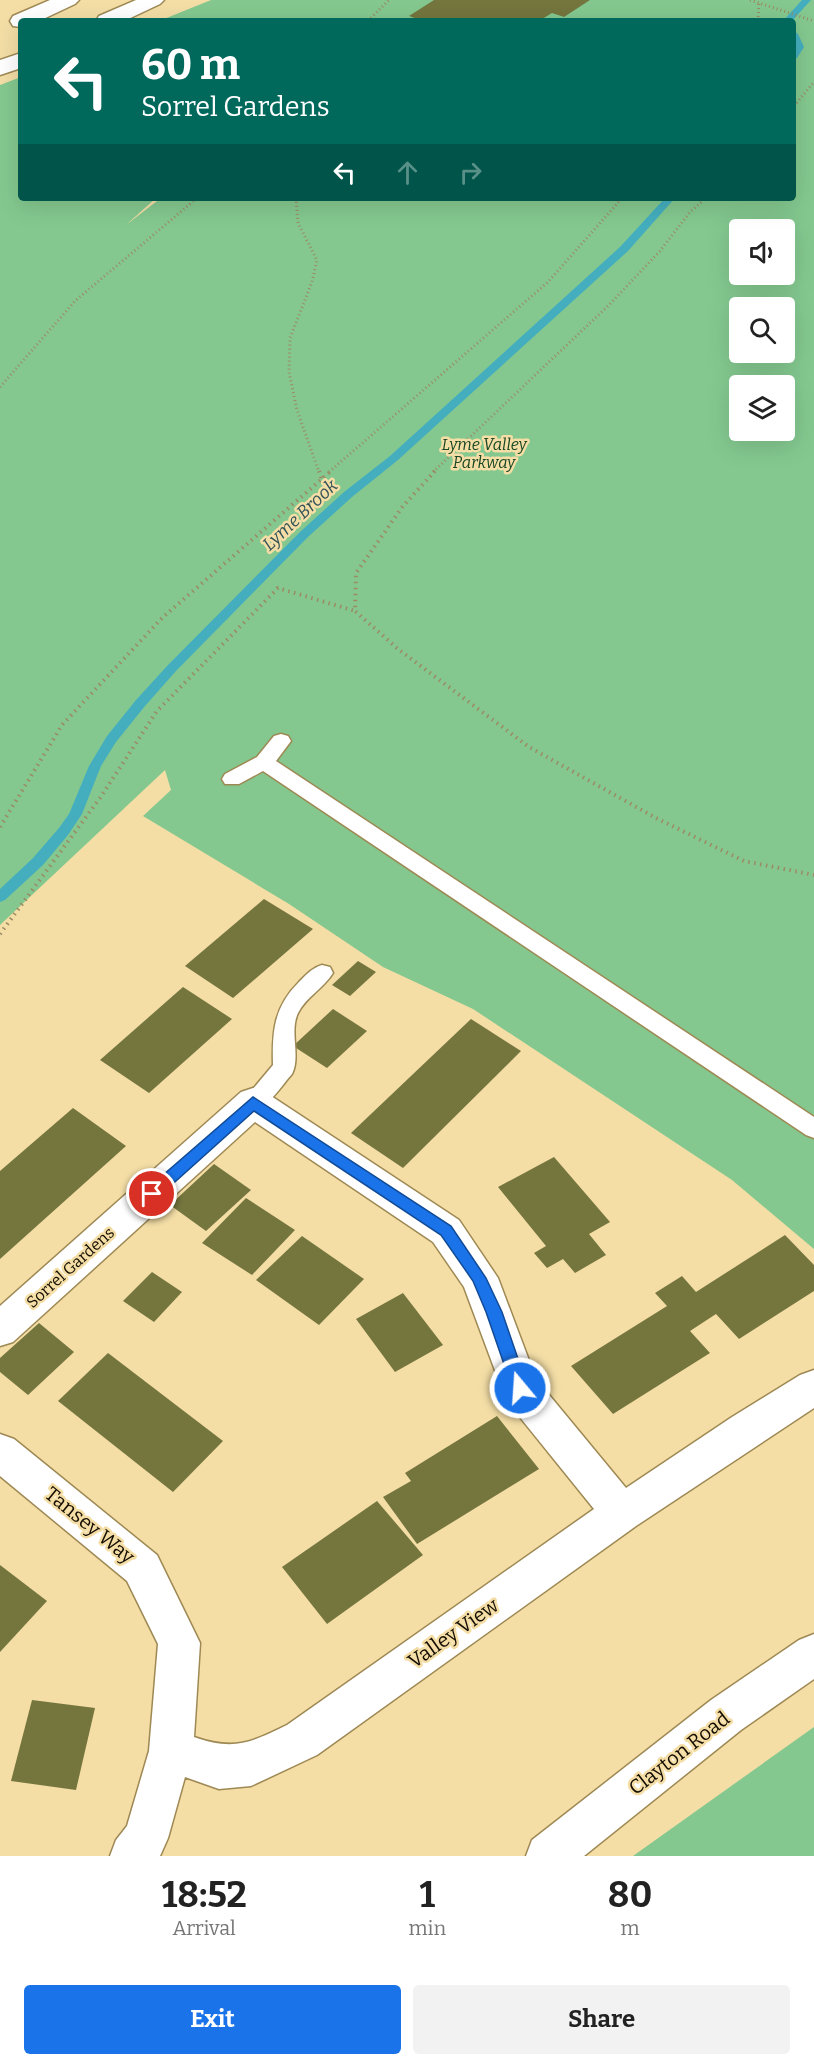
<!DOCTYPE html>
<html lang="en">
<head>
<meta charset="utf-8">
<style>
  :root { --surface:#fff; --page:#f2f2f2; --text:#222; --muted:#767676; --accent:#1a73e8 }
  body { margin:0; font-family:Bitter,serif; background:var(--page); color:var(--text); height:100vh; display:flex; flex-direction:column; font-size:22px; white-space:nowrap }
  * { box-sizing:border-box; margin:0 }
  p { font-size:20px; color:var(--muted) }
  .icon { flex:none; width:33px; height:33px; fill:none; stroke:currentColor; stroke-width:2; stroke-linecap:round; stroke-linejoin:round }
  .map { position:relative; height:1856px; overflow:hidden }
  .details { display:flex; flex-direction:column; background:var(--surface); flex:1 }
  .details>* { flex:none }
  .guide { position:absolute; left:18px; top:18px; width:778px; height:183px; border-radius:6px; box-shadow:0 6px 24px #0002; background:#00695c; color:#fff; overflow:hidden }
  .controls { position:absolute; left:729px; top:219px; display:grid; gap:12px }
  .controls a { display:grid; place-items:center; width:66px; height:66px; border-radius:6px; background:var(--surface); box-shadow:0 6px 24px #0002; font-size:30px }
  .pin { position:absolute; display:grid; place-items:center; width:51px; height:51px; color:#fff; margin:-26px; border:3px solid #fff; border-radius:50%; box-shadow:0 2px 6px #0007 }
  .me { position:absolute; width:66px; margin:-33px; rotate:342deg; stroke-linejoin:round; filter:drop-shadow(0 0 4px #0008) }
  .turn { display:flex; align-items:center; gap:21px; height:126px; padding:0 24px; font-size:27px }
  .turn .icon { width:78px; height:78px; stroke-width:2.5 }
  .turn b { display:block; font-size:42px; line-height:51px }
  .lanes { display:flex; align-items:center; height:57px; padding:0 24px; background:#0003; justify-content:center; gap:30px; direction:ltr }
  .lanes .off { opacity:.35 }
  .eta { display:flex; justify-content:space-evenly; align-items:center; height:102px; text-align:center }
  .eta b { font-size:36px; font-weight:700; line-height:42px }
  .button { display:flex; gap:12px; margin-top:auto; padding:12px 24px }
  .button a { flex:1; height:69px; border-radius:6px; background:var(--accent); color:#fff; font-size:24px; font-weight:700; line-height:69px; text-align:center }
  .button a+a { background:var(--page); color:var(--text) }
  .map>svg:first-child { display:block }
</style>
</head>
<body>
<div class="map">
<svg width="814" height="1856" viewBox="0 0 814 1856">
  <rect width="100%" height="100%" fill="#f4dea6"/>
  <!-- green -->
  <g fill="#84c88f" fill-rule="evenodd">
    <path d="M 211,0 L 814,0 L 814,1249 L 732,1180 L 473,1009 L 383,967 L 289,904 L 143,816 L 171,790 L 165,770 L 0,925 L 0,85 L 21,77 L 21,198 L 156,198 L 126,225 L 161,198 L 794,198 L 794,21 L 159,21 ZM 740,230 L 784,230 L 784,274 L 740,274 ZM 740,308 L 784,308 L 784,352 L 740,352 ZM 740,386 L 784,386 L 784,430 L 740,430 Z"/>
    <polygon points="814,1727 814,1856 633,1856"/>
  </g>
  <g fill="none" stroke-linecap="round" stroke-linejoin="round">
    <!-- stream -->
    <g fill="#44aebe" fill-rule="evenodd">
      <polygon points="802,0 811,0 792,21 783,21"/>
      <polygon points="794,31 798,34 804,47 797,58 794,59"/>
      <polygon points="665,198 675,198 628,251 398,460 352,497 308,537 176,671 145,706 116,742 101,766 82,814 68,835 43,865 5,900 0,902 0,889 33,858 59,828 69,814 89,766 107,736 136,700 168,665 300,532 344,492 390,456 620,247"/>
    </g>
  </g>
  <!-- building -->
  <g fill="#75753e">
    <polygon points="434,0 590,0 564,17 552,13 539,21 423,21 409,16"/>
    <polygon points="264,899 313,929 233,998 185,966"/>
    <polygon points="358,961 376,972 350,996 332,985"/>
    <polygon points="183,987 232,1019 149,1093 100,1060"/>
    <polygon points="333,1009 367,1031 327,1068 293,1046"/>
    <polygon points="471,1019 521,1051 403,1168 351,1133"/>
    <polygon points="73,1108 126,1146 0,1259 0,1171"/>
    <polygon points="554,1157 610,1222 589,1234 606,1255 575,1273 563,1259 547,1268 534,1253 546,1246 498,1187"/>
    <polygon points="214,1164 251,1190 206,1231 170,1205"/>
    <polygon points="246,1198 295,1230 252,1275 202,1243"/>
    <polygon points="785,1235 814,1265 814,1291 739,1339 716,1314 690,1331 710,1353 613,1414 571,1366 667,1306 655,1293 682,1276 696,1292"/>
    <polygon points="302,1236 364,1279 319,1325 256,1280"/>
    <polygon points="152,1272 182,1292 154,1322 123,1301"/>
    <polygon points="403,1293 443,1345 395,1372 356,1319"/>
    <polygon points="39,1323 74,1352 28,1395 0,1372 0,1358"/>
    <polygon points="108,1353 223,1441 173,1492 58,1401"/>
    <polygon points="497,1416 539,1469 417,1544 383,1497 411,1481 405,1473"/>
    <polygon points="377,1501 423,1555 327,1624 282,1567"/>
    <polygon points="0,1565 47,1601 0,1652"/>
    <polygon points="32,1700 95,1708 76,1790 11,1781"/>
  </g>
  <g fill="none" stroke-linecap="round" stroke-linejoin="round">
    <defs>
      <g id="service">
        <polygon points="281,734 288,736 291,741 276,761 814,1117 814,1138 806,1135 263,771 239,784 225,784 222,779 225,774 257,757 274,736"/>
        <path d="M 322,965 L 330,967 L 333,973 C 324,988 306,997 298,1013 C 289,1032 301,1056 292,1074 C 280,1087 265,1115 245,1108 L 242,1102 L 273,1065 C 272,1031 274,1007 299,982 C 306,975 312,968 322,965 Z"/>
      </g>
      <path id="minor" d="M 253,1088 L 265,1092 L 459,1220 L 498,1278 L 536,1379 L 626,1488 L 732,1417 L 800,1375 L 814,1370 L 814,1408 L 636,1526 L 317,1755 L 251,1786 L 219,1789 L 185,1777 L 168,1838 L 160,1856 L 110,1856 L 116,1840 L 127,1826 L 149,1751 L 158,1644 L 127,1581 L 0,1476 L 0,1434 L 14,1439 L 157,1555 L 200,1643 L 194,1737 C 234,1751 250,1743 287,1725 L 594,1509 L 506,1400 L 464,1287 L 433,1242 L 255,1122 L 13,1342 L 0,1346 L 0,1306 L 241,1092 Z"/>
      <polygon id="primary" points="814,1634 814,1679 741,1730 584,1856 526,1856 532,1840 711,1700 799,1640"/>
      <g id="trunk">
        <polygon points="50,0 79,0 75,4 39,21 21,21 21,27 13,26 10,21 13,16"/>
        <polygon points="136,0 164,0 160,4 124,21 96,21 99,16"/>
        <polygon points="21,53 21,68 0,75 0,60"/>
      </g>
    </defs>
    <!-- service casing -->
    <use href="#service" stroke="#9e8954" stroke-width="3"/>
    <!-- minor casing -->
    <use href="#minor" stroke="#9e8954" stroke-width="3"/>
    <!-- primary casing -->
    <use href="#primary" stroke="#9e8954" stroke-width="3"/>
    <!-- trunk casing -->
    <use href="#trunk" stroke="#9e8954" stroke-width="3"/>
    <!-- path-far1 -->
    <g stroke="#9b8b65" stroke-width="3" stroke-dasharray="1 3" stroke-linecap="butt">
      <polyline points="750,0 814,21"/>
      <polyline points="368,21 389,0"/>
      <polyline points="758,21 759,3"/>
      <polyline points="794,106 814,82"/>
      <polyline points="296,198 298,223 317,260 312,282 290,338 289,372 297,410 319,472"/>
      <polyline points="0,387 75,301 197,198"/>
      <polyline points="329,472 548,282 622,198"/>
      <polyline points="433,472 608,306 660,251 690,212 706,198"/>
    </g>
    <!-- path -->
    <g stroke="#9b8b65" stroke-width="4" stroke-dasharray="1.5 4.5" stroke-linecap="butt">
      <polyline points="319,471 322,480"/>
      <polyline points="435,471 403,506 356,573 355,611 398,649 529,747 656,818 744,861 814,875"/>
      <polyline points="0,827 62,725 162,618 331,471"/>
      <polyline points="0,934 100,798 157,711 278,588 355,611"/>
    </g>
    <!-- service -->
    <use href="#service" fill="#fff" fill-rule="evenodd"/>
    <!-- minor -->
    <use href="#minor" fill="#fff" fill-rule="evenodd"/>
    <!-- primary -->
    <use href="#primary" fill="#fff" fill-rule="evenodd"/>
    <!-- trunk -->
    <use href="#trunk" fill="#fff" fill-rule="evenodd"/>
  </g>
  <!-- route -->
  <polygon fill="#1a73e8" stroke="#114b97" stroke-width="1.5" points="253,1097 451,1226 486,1278 502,1312 528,1388 525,1393 514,1393 486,1312 473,1281 441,1235 254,1111 157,1198 147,1198 145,1194 147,1189"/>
  <g text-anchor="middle" stroke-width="5" stroke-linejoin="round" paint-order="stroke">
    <!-- park labels -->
    <g font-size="16" font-style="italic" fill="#1a4724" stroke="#f4dea6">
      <text x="484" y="450">Lyme Valley<tspan x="484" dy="18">Parkway</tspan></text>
    </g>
    <!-- street labels -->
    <g font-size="16" fill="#130c00" stroke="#f4dea6">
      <text transform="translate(70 1267) rotate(-42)" y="6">Sorrel Gardens</text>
    </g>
    <!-- water labels -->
    <g font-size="18" font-style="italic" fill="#335358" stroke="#f4dea6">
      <text transform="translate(300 515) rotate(-43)" y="6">Lyme Brook</text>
    </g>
    <!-- near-street labels -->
    <g font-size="20" fill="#130c00" stroke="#f4dea6">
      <text transform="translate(90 1525) rotate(39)" y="7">Tansey Way</text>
      <text transform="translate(453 1633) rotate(-35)" y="7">Valley View</text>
      <text transform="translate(679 1753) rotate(-38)" y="7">Clayton Road</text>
    </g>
  </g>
</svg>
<div class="controls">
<a><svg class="icon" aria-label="sound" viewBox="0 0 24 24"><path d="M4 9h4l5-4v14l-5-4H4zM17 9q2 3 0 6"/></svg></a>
<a><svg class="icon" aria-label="search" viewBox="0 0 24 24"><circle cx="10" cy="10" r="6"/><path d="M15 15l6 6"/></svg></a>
<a><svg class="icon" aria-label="layers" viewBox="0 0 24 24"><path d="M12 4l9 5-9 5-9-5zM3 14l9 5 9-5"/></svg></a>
</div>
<div class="pin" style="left:152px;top:1194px;background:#d93025"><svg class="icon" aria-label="arrive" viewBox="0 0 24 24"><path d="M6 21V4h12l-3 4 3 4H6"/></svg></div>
<svg class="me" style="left:520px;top:1388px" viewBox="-20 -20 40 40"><circle r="17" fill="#1a73e8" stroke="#fff" stroke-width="3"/><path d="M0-11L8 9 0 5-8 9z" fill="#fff"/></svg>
<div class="guide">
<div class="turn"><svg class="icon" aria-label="left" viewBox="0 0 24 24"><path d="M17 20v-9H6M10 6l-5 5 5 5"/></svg><div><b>60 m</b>Sorrel Gardens</div></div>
<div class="lanes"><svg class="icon" aria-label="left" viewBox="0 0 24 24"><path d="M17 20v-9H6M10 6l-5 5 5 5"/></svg><svg class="icon off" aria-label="ahead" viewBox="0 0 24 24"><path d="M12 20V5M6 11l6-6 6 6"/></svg><svg class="icon off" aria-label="right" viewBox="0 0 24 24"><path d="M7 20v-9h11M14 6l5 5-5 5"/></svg></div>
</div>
</div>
<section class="details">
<div class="eta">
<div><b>18:52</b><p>Arrival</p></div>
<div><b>1</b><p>min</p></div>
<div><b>80</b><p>m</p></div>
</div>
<div class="button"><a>Exit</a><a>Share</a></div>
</section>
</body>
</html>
